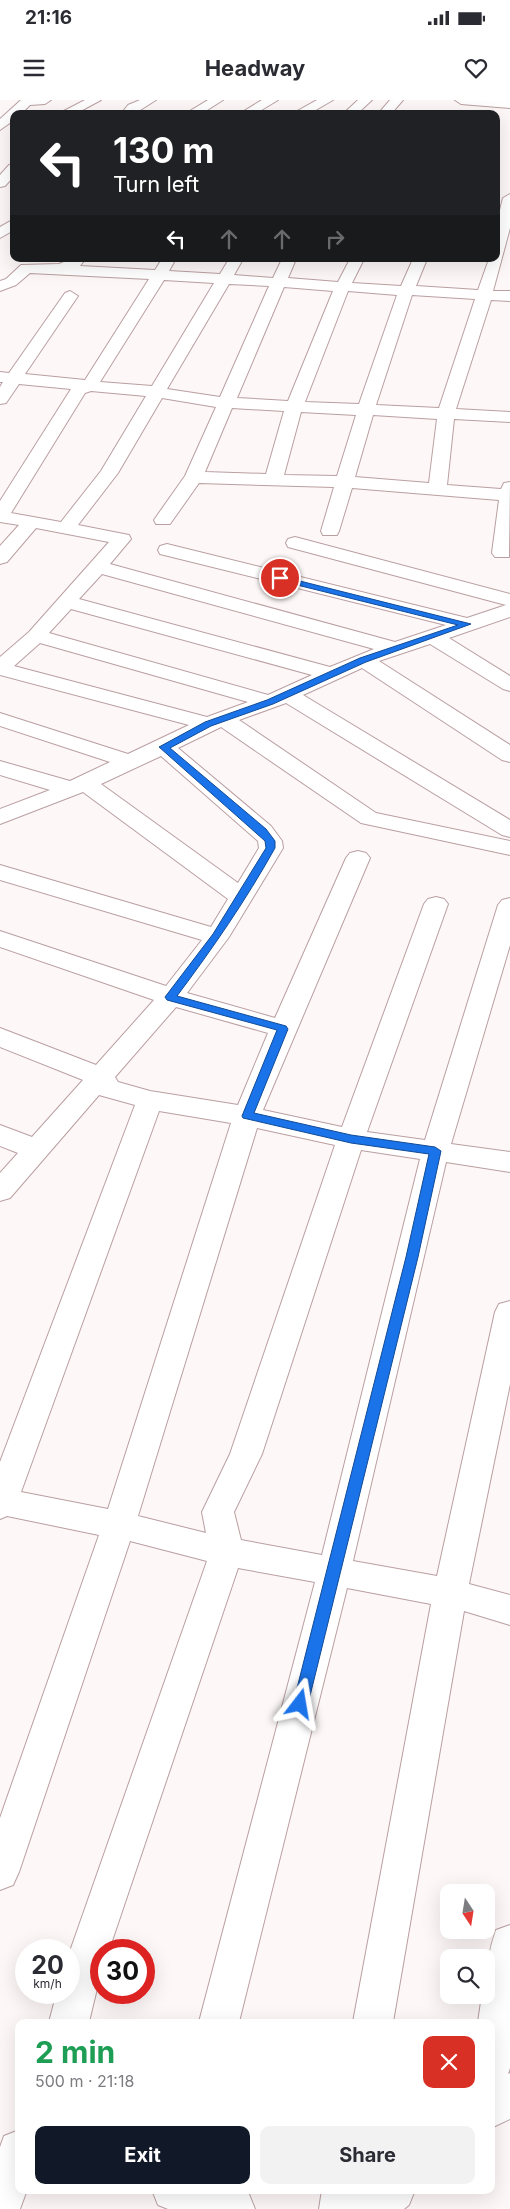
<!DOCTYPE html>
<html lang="en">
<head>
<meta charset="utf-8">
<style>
  :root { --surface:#fff; --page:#f2f2f3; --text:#2b2b33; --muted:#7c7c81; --accent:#111827 }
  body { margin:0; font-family:Inter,sans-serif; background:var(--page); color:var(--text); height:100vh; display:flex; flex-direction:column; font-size:19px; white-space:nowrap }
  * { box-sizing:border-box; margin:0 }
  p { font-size:16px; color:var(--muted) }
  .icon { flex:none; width:28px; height:28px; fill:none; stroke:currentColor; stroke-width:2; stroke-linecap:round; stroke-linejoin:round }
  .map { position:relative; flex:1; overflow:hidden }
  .side { position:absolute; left:15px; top:1919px; width:480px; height:175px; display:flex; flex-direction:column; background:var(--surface); border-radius:10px; box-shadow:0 5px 20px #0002 }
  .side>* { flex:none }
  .banner { position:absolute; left:10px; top:10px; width:490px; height:152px; border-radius:10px; box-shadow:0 5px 20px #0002; background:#202124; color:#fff; overflow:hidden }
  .needle { width:32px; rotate:168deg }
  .fabs { position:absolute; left:440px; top:1784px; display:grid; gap:10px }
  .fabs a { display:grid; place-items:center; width:55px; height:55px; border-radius:10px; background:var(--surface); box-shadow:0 5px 20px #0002; font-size:25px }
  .speed { position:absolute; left:15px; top:1839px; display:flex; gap:10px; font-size:25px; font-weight:700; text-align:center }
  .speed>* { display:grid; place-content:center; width:65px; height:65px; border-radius:50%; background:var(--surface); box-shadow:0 5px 20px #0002; line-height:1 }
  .speed small { font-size:12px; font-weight:400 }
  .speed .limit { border:8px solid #d22; background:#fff; color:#111 }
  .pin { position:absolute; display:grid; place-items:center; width:42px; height:42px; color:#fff; margin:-21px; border:2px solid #fff; border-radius:50%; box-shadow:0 1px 5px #0007 }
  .me { position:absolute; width:55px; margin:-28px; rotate:14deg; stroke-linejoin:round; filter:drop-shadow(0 0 4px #0008) }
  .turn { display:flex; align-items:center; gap:18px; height:105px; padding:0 20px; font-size:22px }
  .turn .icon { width:65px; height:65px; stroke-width:2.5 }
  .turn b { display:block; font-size:35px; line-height:42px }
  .lanes { display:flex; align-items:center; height:48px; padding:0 20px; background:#0003; justify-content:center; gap:25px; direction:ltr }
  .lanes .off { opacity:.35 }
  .round { display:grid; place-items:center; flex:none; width:52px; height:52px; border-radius:10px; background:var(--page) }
  .headline { display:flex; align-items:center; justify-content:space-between; height:85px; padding:0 20px }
  h1 { font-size:30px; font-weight:700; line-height:38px; color:#1e9e55 }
  .primary-button { display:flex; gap:10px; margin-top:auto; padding:10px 20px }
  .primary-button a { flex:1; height:58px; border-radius:10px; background:var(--accent); color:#fff; font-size:20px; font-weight:700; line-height:58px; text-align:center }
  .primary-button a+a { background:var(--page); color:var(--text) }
  .status { display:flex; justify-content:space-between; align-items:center; height:35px; padding:0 25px; background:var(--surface); direction:ltr }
  .status svg { height:14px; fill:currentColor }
  header { display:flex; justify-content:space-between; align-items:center; height:65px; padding:0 20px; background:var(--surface); font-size:22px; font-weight:700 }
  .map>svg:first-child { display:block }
</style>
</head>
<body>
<div class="status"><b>21:16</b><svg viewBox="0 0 49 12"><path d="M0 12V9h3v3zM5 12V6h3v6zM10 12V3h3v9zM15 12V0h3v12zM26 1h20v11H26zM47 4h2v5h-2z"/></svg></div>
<header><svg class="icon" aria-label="menu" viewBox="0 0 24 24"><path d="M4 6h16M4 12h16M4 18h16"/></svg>Headway<svg class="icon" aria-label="heart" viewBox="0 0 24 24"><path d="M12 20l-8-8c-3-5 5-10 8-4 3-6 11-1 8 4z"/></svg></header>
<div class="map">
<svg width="510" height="2109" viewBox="0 0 510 2109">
  <rect width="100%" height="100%" fill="#fdf7f7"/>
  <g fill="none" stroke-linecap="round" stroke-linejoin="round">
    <defs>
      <g id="street">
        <polygon points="21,0 51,0 45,4 30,5 21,14 14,14 14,20 0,30 0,19"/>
        <polygon points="85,0 101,0 75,14 58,14"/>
        <polygon points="140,0 156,0 134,14 121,14 128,5"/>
        <polygon points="208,0 223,0 201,14 185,14"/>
        <polygon points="262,0 278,0 255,14 239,14"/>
        <polygon points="317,0 333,0 309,14 292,14"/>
        <polygon points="358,0 372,0 357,14 343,14"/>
        <polygon points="390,0 403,0 391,14 378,14"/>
        <polygon points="455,0 510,0 510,8 461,4"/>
        <polygon points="14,64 14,76 5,86 0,87 0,75 9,65"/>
        <path d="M 510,94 L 510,128 L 493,191 L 510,191 L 510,201 L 491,200 L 456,309 L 510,312 L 510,322 L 454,319 L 447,385 L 501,389 L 504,383 L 510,382 L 509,457 L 495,457 L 492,453 L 499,400 L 352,388 L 339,431 L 337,435 L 323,435 L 321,431 L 334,387 L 199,383 L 170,424 L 156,424 L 154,420 L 185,376 L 216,307 L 162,298 L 118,373 L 78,425 L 129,435 L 131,439 L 110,464 L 395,542 L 446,525 L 160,454 L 158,450 L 160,446 L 167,444 L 467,518 L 506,505 L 288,447 L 286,443 L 288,439 L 295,437 L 510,494 L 510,517 L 449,538 L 510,576 L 510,591 L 503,589 L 430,544 L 379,561 L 510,645 L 510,662 L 502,660 L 362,568 L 303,595 L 510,720 L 510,737 L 502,735 L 286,603 L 239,620 L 376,713 L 510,741 L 510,755 L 361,723 L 221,627 L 178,648 L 271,726 L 282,741 L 283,748 L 229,837 L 187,893 L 275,918 L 346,758 L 350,753 L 358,751 L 366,753 L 370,758 L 263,1010 L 342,1027 L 424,804 L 428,799 L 436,797 L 444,799 L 448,804 L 367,1032 L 425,1040 L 498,805 L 502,800 L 510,798 L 510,845 L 451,1044 L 510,1052 L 510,1072 L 446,1062 L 353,1461 L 437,1476 L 495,1212 L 499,1204 L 510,1201 L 510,1284 L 469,1484 L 510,1495 L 510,1525 L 464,1511 L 393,1922 L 353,1922 L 431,1504 L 347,1488 L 239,1922 L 199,1922 L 315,1482 L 238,1468 L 109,1850 L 101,1850 L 101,1872 L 89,1922 L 49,1922 L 57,1892 L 69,1892 L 69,1854 L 207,1461 L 130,1441 L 19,1772 L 13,1785 L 0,1790 L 0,1718 L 99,1435 L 7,1416 L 0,1419 L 0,1362 L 135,1005 L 99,995 L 10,1098 L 0,1101 L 0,1073 L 18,1053 L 0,1046 L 0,1025 L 32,1037 L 83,980 L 0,947 L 0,928 L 96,965 L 154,900 L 0,847 L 0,831 L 166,886 L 202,840 L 0,780 L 0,765 L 211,827 L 228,799 L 83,692 L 0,724 L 0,709 L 50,690 L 0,675 L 0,661 L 70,681 L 110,662 L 0,626 L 0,613 L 128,654 L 189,625 L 0,575 L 0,557 L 29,532 L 109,442 L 36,428 L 7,462 L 0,464 L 0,446 L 19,425 L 0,422 L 0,401 L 71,289 L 19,284 L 6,303 L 0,304 L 0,287 L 3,282 L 0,282 L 0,272 L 9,273 L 65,193 L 70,191 L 78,196 L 25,274 L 85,280 L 149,179 L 30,173 L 16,185 L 0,191 L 0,181 L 6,179 L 21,165 L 59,164 L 71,159 L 81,159 L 83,162 L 80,166 L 155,170 L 162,159 L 172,159 L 174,162 L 169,171 L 220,174 L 229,159 L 243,159 L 234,175 L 273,178 L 282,159 L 296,159 L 288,178 L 338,182 L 350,159 L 364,159 L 352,183 L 401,186 L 413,159 L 427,159 L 416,186 L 478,190 L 489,159 L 496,159 L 496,126 L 503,98 ZM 164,180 L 214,183 L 152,286 L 100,282 ZM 229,184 L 269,186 L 220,297 L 167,289 ZM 284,187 L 333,191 L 288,301 L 237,298 ZM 348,191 L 397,195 L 359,304 L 305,302 ZM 412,195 L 475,199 L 439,308 L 376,305 ZM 91,291 L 146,296 L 101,371 L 61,422 L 11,413 L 85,293 ZM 232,308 L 284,311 L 266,374 L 205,372 ZM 301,312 L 356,315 L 337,376 L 284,375 ZM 373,315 L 437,319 L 429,383 L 355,377 ZM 102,474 L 374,549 L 330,567 L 79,499 ZM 71,509 L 312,575 L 268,595 L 49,533 ZM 40,543 L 248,602 L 207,617 L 14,566 ZM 161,656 L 258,741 L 259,748 L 238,783 L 101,684 ZM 176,907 L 268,933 L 238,1005 L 150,991 L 118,982 L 115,977 ZM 159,1011 L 231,1023 L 108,1409 L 21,1392 ZM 257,1028 L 335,1045 L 230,1354 L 202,1412 L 206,1433 L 138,1416 ZM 361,1050 L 420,1059 L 322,1455 L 241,1440 L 234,1412 L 262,1354 Z"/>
        <polygon points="14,119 14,130 0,138 0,127"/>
        <path d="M 510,1825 L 510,1968 L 508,1974 L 510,1973 L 510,2019 L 491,2028 L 491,1922 L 478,1922 L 482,1895 L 486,1895 C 486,1872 488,1852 496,1830 Z"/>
        <polygon points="19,2030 19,2090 27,2090 20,2109 0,2109 0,2047 4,2036"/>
        <polygon points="152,2090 239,2090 249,2094 255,2109 168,2109 158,2105"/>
        <polygon points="322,2090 415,2090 409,2105 404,2109 319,2109"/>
      </g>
    </defs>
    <!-- street casing -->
    <use href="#street" stroke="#ba9fa1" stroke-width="2"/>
    <!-- street -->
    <use href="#street" fill="#fff" fill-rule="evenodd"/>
  </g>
  <!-- route -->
  <path fill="#1a73e8" stroke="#114b97" d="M 280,476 L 471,524 L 366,562 L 273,604 L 211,626 L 170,648 L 266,729 L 275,741 L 275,748 C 246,800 213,848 177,896 L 286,926 L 288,929 L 254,1013 L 351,1035 L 435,1047 L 441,1051 L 418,1157 L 308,1604 L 306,1608 L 300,1610 L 295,1608 L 293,1604 L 406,1157 L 429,1054 L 351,1043 L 243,1018 L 242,1016 L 277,930 L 167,900 L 165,897 L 213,834 L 266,748 L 265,741 L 159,647 L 205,622 L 267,600 L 360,558 L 458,525 L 277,480 L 277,477 Z"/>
</svg>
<div class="fabs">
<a><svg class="needle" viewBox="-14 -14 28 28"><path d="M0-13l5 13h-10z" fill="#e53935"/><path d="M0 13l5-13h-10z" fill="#7c7c81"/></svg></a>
<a><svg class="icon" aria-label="search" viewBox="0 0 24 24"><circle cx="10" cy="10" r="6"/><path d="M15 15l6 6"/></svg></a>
</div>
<div class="speed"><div>20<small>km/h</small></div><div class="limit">30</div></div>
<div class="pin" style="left:280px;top:478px;background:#d93025"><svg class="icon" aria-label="arrive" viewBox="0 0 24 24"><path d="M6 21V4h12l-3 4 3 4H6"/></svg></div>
<svg class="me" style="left:300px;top:1604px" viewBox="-20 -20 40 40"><path d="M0-17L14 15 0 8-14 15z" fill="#1a73e8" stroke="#fff" stroke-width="4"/></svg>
<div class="banner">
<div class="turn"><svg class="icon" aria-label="left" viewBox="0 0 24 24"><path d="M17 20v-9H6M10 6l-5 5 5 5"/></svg><div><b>130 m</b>Turn left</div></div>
<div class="lanes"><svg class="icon" aria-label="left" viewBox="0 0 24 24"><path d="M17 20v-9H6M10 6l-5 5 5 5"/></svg><svg class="icon off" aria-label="ahead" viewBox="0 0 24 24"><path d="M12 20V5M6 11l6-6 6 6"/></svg><svg class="icon off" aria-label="ahead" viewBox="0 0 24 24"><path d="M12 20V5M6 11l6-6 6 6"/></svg><svg class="icon off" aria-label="right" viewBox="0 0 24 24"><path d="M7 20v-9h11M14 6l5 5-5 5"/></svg></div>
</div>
<section class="side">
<div class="headline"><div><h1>2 min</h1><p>500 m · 21:18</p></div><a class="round" style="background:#d93025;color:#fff"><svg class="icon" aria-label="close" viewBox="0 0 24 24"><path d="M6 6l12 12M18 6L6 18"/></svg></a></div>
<div class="primary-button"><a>Exit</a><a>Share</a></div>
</section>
</div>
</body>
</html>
